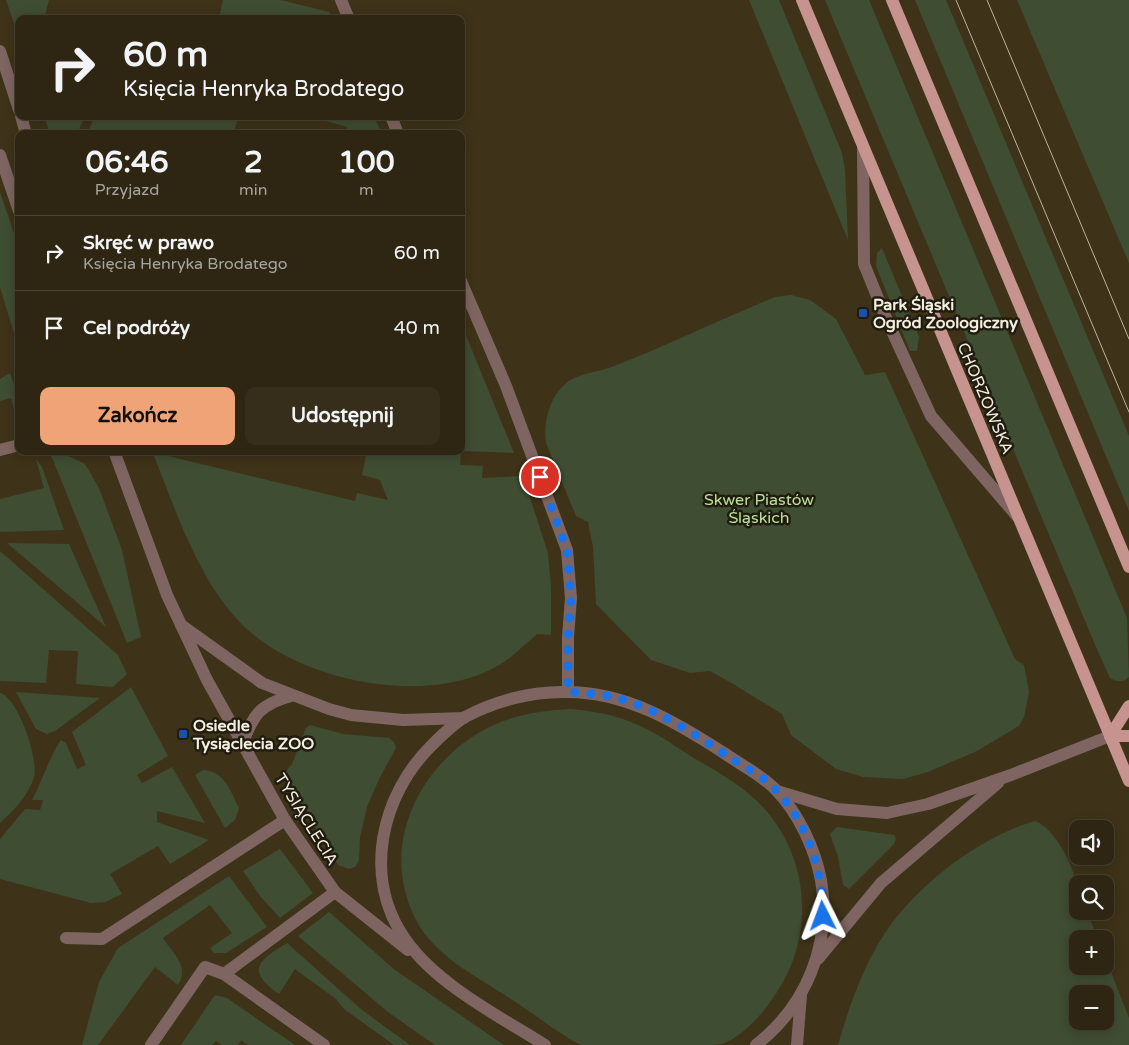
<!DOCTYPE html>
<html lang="pl">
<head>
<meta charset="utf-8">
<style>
  :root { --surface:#2e2612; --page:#362e1b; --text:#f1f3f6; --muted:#a7a59f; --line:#494332; --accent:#efa377 }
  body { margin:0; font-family:"Varela Round",sans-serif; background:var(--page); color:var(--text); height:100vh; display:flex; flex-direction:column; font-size:19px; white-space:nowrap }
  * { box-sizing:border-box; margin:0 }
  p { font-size:16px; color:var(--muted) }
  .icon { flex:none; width:28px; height:28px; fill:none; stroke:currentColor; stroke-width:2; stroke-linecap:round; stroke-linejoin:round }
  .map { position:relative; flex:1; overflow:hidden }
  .side { position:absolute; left:15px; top:130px; width:450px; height:325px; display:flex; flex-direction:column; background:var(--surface); border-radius:10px; box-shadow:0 2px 12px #0003,0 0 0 1px var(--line) }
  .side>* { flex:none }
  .top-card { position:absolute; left:15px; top:15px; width:450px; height:105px; border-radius:10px; box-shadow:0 2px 12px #0003,0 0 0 1px var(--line); background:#2e2612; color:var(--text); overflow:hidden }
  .controls { position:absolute; left:1069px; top:820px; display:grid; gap:10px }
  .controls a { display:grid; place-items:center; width:45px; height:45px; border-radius:10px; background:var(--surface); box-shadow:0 2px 12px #0003,0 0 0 1px var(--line); font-size:25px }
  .pin { position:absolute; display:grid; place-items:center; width:42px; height:42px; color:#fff; margin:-21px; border:2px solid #fff; border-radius:50%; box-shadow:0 1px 5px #0007 }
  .me { position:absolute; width:55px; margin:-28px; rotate:357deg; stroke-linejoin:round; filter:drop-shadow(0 0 4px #0008) }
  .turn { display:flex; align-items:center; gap:18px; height:105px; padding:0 25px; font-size:22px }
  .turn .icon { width:65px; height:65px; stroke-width:2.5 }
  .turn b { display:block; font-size:35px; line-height:42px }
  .eta { display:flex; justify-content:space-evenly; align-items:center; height:85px; text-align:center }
  .eta b { font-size:30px; font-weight:700; line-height:35px }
  .primary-button { display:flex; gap:10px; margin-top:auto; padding:10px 25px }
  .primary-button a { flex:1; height:58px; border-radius:10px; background:var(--accent); color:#111; font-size:20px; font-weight:700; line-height:58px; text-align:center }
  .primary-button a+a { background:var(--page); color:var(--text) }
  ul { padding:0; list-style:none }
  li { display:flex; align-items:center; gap:15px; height:75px; padding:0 25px; border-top:1px solid var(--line) }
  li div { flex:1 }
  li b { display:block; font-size:19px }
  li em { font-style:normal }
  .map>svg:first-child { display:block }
</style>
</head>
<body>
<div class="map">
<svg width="1129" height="1045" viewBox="0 0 1129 1045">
  <rect width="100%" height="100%" fill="#3e3318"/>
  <!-- green -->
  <g fill="#3f4d33" fill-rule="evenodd">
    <polygon points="6,0 49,0 45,15 60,19 19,19 19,38"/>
    <polygon points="223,0 281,0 329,12 332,19 219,19"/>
    <polygon points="749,0 779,0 842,153 845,170 848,240"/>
    <path d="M 825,0 L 869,0 L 1127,618 L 1129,677 C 1123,683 1117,682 1110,678 L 1096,647 Z"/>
    <polygon points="915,0 946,0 1129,436 1129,511"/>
    <polygon points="1017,0 1129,0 1129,263"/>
    <polygon points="44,116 85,116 77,134 50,134"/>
    <polygon points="95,116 238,116 234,134 87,134"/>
    <polygon points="308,116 374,116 382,134 346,134 347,127"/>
    <polygon points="0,192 19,248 19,350 0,287"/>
    <polygon points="882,248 919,337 917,351 910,351 876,266 877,253"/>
    <path d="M 791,295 L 810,300 L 836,319 L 865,375 L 885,372 L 1015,659 L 1024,665 L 1029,692 L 1024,717 L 1019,726 L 977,751 L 928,772 L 903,779 L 863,777 L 836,769 L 791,735 L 782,714 L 733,684 L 710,671 L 690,673 L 651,660 L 596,604 L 593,547 L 588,522 L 576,516 L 546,443 C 543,422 550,394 569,381 C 583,372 601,372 617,365 C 670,344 722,319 775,297 Z"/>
    <polygon points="461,332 465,333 514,453 461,451"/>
    <polygon points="10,373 19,400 18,425 11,398 0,401 0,379"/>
    <path d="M 367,451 L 461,451 L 460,465 L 483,466 L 482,478 L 523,476 L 548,553 L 551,587 L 551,635 L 537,634 C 525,644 513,657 499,665 C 427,709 290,680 236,618 C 196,573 176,511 154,456 L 164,455 L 355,501 L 357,493 L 388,500 L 380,480 L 362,475 Z"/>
    <polygon points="62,453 85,464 99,488 122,550 141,637 127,643 51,455"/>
    <polygon points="36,459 42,467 64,530 0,532 0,499 44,488"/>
    <polygon points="7,543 69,544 106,627"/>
    <polygon points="0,551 118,655 127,674 113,687 76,684 78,651 49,650 46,683 0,681"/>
    <path d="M 131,687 L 168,756 L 137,775 L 142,783 L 172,767 L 205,823 L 157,811 L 157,822 L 209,840 L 170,864 L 158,846 L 110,874 L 122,894 L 105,902 L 91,903 L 0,879 L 0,839 L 25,809 L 40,810 L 43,800 L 32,800 C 43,780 48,759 61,740 L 66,743 L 77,769 L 86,765 L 72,732 Z"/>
    <polygon points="16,692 100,698 55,731 47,734 36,729"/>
    <path d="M 0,693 C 18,697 39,760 34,777 C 29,795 13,811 0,823 Z"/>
    <path d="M 571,709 C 589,711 606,713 623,719 C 648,727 672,744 694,758 C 721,774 749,789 769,814 C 813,869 813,946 770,1002 C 759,1018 741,1037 722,1044 C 716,1045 706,1045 699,1045 C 672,1045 645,1045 617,1045 C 607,1045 593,1045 582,1045 C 570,1042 527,1009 514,1001 C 480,978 436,958 416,920 C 375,842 425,751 503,721 C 525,713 548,710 571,709 Z"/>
    <polygon points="310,725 343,734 389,738 394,742 396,748 379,779 367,807 360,837 359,860 355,867 349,869 338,865 283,775 292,764 306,728"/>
    <path d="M 203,770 C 225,771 230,791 239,808 L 235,820 L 225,828 L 195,775 Z"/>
    <path d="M 1035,821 C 1056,829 1073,866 1078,888 C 1079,895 1078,904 1078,911 L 1087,911 L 1098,939 L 1078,939 L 1078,966 L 1105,966 L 1105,957 L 1129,1018 L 1129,1045 L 838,1045 C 849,1007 863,966 885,933 C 917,885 979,837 1035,821 ZM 1078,994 L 1105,994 L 1105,1021 L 1078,1021 Z"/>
    <polygon points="837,827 894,835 896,839 894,844 849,889 843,885 838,857 830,834"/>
    <polygon points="280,849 313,893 280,918 260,896 243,871"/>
    <path d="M 229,876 L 267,927 L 226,953 L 214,953 L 210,948 L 232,933 L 210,905 L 163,938 C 173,954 190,966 178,985 L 155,967 L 98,1045 L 82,1045 L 99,982 L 118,948 Z"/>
    <polygon points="329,912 395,970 504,1045 435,1045 388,1012 298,936"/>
    <path d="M 287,943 L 362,1010 L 410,1045 L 394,1045 L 344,1009 L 336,999 L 295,969 L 279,994 C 245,970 258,961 287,943 Z"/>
    <polygon points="215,995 227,998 295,1045 247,1045 241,1040 238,1045 222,1045 216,1041 212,1045 181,1045"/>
  </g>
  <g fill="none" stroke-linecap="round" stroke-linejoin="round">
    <!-- minor -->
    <g stroke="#7f6562" stroke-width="12">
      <polyline points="341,0 349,19"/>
      <polyline points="0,51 19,110"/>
      <polyline points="21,116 26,134"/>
      <polyline points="391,116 398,134"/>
      <polyline points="863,147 864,264 886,318 931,416 1017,516"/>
      <polyline points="0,155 19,211"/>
      <polyline points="461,281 506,386 567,550 571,598 568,637 568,691"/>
      <polyline points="0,450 19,445"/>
      <polyline points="114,451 167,595 207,680 285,820 335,892 408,950"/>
      <polyline points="181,625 262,683 329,709 351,715 403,720 464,718"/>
      <path d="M 242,744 C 254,714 259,705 291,696"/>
      <polyline points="777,791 837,809 887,813 928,804 1011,775 1110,736"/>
      <polyline points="66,938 102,939 285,820"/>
      <polyline points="818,959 881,883 998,783"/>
      <polyline points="224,974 335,892"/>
      <polyline points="151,1045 205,967 224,974 324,1045"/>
      <path d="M 545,1045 C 499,1016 437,985 405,939 C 362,877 381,795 432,745 C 442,735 453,724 465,717 C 495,701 532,691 567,692 C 626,692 676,722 724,753 C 741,765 762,775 776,790 C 799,814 815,849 821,880 C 832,944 806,1006 756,1045"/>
      <polyline points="797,1045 801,995"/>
    </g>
    <!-- major -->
    <g stroke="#c7938f" stroke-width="12">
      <polyline points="802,0 1129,781"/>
      <polyline points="892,0 1129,567"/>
      <polyline points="1110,736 1129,706"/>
      <polyline points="1110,736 1129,736"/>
    </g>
    <!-- tram -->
    <g stroke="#bbb3a0" stroke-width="1">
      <polyline points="956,0 1129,412"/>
      <polyline points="987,0 1129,339"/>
    </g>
  </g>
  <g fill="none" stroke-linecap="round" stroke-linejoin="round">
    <!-- route -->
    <path stroke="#1a73e8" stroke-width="9" stroke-dasharray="0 16.2" d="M 540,477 L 567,550 L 571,598 L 568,638 L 568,692 C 586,693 603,694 621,699 C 660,710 697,736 731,758 C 746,768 765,777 777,791 C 808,825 823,871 823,916"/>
  </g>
  <!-- markers -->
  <g fill="#1a4fb4" stroke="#201c10" stroke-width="2">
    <rect x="858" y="308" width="10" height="10" rx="2.5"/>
    <rect x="178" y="729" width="10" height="10" rx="2.5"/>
  </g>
  <g text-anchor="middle" stroke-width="5" stroke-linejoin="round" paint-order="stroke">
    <!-- poi labels -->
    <g font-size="16" font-weight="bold" fill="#f5efdf" stroke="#201c10" text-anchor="start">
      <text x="873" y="310">Park Śląski<tspan x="873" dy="18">Ogród Zoologiczny</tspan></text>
      <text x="193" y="731">Osiedle<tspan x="193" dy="18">Tysiąclecia ZOO</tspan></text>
    </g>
    <!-- street labels -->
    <g font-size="16" fill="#f5efdf" stroke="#201c10">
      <text transform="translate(986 398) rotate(67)" y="6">CHORZOWSKA</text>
      <text transform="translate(307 819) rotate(58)" y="6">TYSIĄCLECIA</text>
    </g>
    <!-- park labels -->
    <g font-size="16" fill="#bae197" stroke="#201c10">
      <text x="759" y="505">Skwer Piastów<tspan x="759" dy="18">Śląskich</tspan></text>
    </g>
  </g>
</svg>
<div class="controls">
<a><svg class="icon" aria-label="sound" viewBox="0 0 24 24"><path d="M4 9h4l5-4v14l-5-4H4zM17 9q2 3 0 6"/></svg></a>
<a><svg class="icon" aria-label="search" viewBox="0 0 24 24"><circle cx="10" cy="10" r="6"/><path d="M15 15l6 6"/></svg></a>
<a>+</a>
<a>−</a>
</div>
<div class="pin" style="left:540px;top:477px;background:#d93025"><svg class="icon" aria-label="arrive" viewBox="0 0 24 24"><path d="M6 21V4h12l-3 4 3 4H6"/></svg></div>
<svg class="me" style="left:823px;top:916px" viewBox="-20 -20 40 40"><path d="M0-17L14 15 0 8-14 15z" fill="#1a73e8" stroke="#fff" stroke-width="4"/></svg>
<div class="top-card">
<div class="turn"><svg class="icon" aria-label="right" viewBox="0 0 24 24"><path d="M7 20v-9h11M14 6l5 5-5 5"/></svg><div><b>60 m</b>Księcia Henryka Brodatego</div></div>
</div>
<section class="side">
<div class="eta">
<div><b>06:46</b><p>Przyjazd</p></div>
<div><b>2</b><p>min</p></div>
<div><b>100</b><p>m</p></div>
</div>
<ul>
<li><svg class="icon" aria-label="right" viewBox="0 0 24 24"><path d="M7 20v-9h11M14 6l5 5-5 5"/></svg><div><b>Skręć w prawo</b><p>Księcia Henryka Brodatego</p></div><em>60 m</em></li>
<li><svg class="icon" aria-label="arrive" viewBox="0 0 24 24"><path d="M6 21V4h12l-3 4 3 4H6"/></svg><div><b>Cel podróży</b></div><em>40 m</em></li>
</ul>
<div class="primary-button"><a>Zakończ</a><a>Udostępnij</a></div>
</section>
</div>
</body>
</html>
